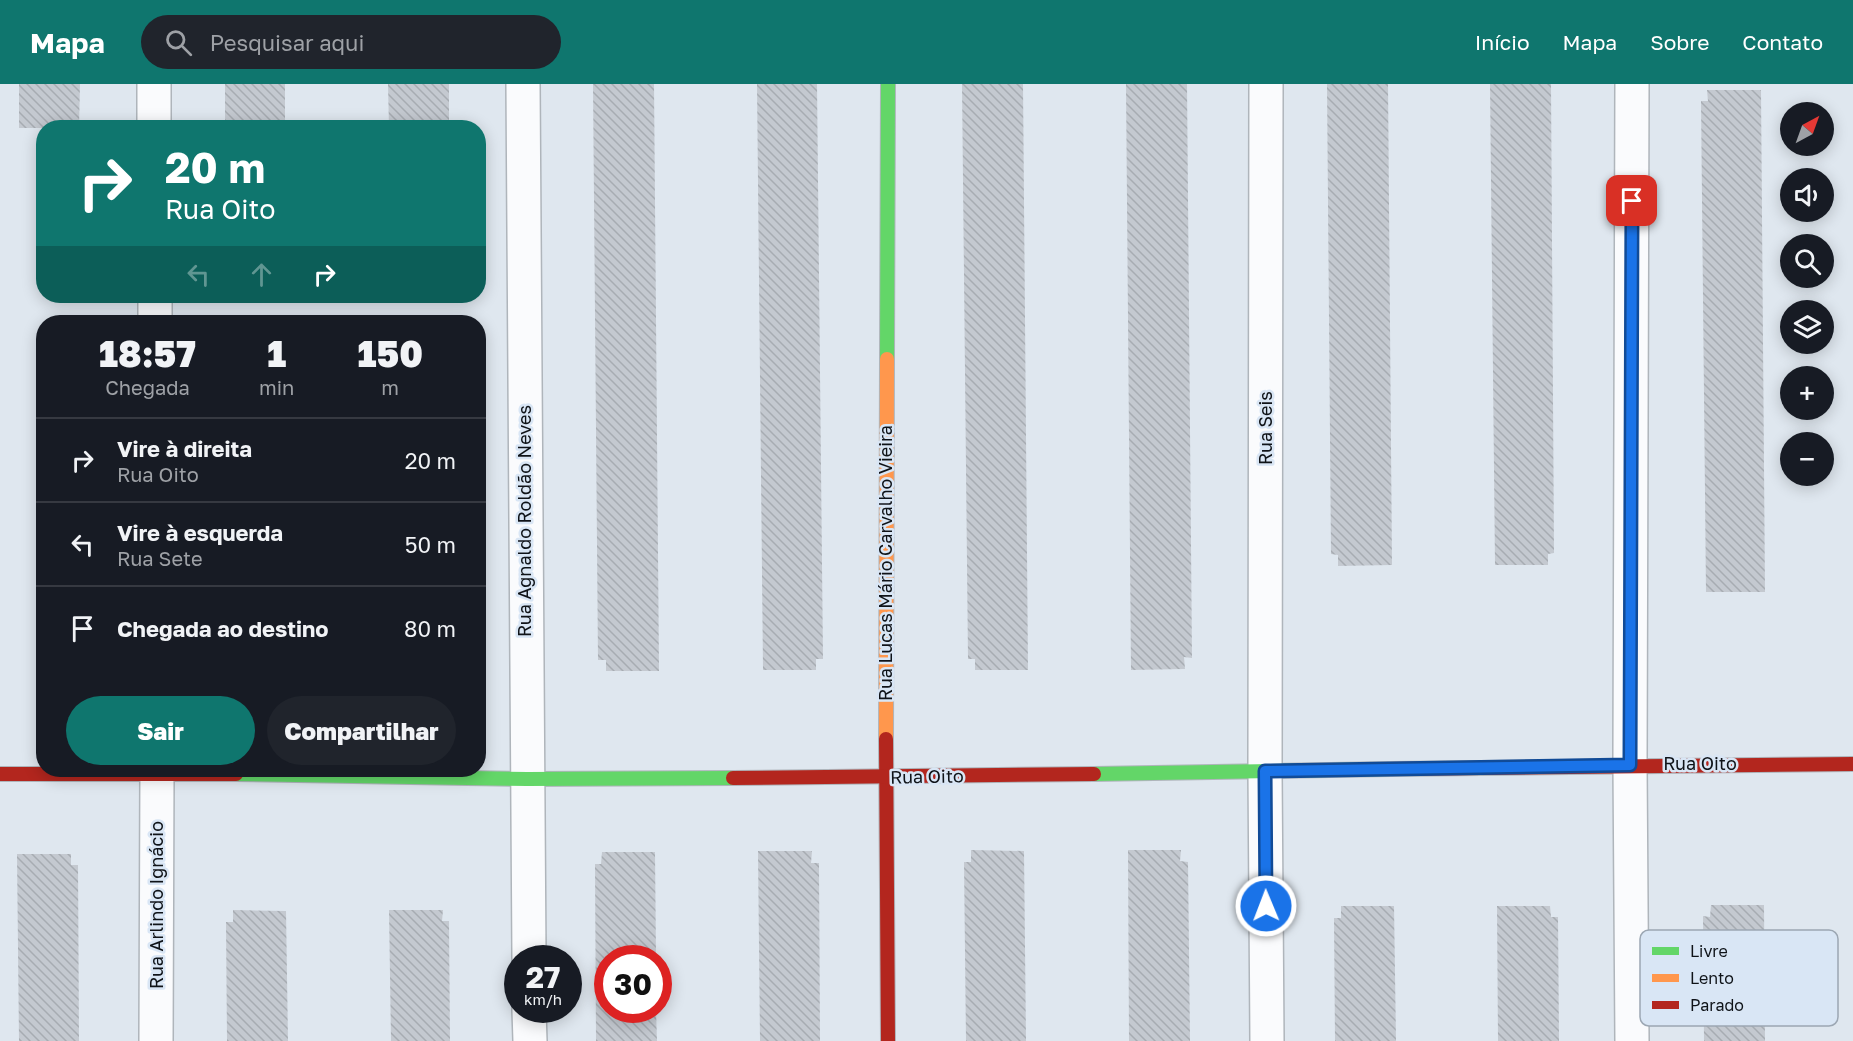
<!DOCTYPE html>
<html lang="pt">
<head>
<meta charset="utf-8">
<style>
  :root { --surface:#171b24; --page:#20242c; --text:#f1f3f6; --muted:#9ea1a6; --line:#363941; --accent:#0f766e }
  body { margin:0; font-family:"Golos Text",sans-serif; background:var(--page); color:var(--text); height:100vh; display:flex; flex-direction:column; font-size:22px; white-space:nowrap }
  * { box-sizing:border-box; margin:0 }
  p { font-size:20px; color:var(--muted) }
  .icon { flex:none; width:33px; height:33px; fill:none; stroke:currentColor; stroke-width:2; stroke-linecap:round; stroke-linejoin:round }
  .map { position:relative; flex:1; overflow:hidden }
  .sheet { position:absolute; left:36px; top:231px; width:450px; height:462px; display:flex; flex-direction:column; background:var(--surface); border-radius:24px; box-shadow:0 3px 15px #0003 }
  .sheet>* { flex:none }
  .guide { position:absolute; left:36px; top:36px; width:450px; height:183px; border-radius:24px; box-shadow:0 3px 15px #0003; background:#0f766e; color:#fff; overflow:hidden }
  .needle { width:39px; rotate:41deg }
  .buttons { position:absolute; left:1780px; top:18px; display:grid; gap:12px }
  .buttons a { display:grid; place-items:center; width:54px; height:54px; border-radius:50%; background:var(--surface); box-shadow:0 3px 15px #0003; font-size:30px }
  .speed { position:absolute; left:504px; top:861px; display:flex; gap:12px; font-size:30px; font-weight:700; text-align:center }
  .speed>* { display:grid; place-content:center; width:78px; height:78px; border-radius:50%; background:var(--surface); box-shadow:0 3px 15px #0003; line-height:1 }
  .speed small { font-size:15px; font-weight:400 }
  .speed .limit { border:9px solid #d22; background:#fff; color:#111 }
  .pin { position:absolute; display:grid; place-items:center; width:51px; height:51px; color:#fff; margin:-26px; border-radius:12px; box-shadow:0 3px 9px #0006 }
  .me { position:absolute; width:66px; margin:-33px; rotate:359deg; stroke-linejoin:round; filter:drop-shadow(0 0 4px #0008) }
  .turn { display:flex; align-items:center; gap:21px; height:126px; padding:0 30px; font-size:27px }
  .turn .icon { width:78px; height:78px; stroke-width:2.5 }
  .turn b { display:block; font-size:42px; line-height:51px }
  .lanes { display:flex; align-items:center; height:57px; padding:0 30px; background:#0003; justify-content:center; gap:30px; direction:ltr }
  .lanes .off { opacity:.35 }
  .eta { display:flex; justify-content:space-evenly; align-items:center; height:102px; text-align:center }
  .eta b { font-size:36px; font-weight:800; line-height:42px }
  .primary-button { display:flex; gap:12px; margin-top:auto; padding:12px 30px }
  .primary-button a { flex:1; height:69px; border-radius:36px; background:var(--accent); color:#fff; font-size:24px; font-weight:800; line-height:69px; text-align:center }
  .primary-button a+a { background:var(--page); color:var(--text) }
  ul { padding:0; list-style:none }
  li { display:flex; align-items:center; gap:18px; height:84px; padding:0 30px; border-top:2px solid var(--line) }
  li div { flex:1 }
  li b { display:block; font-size:22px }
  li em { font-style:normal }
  header { display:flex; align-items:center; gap:36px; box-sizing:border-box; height:84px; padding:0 30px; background:var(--accent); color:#fff }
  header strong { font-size:28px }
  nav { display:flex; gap:33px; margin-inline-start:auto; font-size:21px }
  .search { width:420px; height:54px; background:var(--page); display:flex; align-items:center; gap:15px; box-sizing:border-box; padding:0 21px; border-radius:33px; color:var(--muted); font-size:22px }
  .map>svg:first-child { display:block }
</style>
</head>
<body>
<header>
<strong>Mapa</strong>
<div class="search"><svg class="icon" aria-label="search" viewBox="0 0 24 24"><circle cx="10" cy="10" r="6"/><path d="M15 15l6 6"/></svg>Pesquisar aqui</div>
<nav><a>Início</a><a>Mapa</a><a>Sobre</a><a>Contato</a></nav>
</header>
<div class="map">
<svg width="1853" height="957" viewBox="0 0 1853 957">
  <defs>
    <pattern id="building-back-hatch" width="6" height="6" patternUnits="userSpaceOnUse" patternTransform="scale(1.5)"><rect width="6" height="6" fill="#c4c9d0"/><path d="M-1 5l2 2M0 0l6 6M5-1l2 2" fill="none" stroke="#a7acb2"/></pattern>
  </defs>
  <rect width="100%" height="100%" fill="#dfe7ef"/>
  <!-- building -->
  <g fill="url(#building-back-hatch)">
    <polygon points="19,0 80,0 79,44 19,44"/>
    <rect x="225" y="0" width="60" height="44"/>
    <polygon points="388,0 449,0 449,44 389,44"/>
    <polygon points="593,0 654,0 659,587 606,587 606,576 598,576"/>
    <polygon points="757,0 817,0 823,575 816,575 816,586 763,586"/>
    <polygon points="962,0 1023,0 1028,586 975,586 975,575 968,575"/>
    <polygon points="1126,0 1187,0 1192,574 1184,573 1185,585 1131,586"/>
    <polygon points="1327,0 1388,0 1392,481 1338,482 1338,471 1331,470"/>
    <polygon points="1490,0 1551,0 1554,469 1548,470 1548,481 1495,481"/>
    <polygon points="1707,6 1761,6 1765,508 1706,508 1701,17 1708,17"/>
    <polygon points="971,766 1024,767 1026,957 966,957 964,778 971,778"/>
    <polygon points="1128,766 1181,766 1180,777 1188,778 1190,957 1129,957"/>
    <polygon points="758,767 812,767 811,779 819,779 820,957 760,957"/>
    <polygon points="602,768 655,768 656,874 608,874 608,926 656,926 657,957 596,957 595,780 601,780"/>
    <polygon points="17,770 71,770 71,781 78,781 79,957 19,957"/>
    <polygon points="1711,821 1764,821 1765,957 1704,957 1703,832 1710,833"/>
    <polygon points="1341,822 1394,822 1396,957 1335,957 1334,834 1341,834"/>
    <polygon points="1497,822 1550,822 1551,833 1558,833 1559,957 1498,957"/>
    <polygon points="233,826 286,827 288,957 227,957 226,838 233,838"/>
    <polygon points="389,826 443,826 442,837 449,837 450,957 391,957"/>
  </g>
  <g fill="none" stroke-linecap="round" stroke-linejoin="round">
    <defs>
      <g id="street">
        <polyline points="154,0 154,44"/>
        <polyline points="523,0 529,874"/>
        <polyline points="1266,0 1265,687 1267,957"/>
        <polyline points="155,212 155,238"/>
        <polyline points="529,926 530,957"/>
        <polyline points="156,957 157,686"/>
        <polyline points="1632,957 1630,681 1632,0"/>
      </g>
      <g id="fast">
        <polyline points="887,275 888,0"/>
        <polyline points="236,690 527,695 733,694"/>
        <polyline points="1094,690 1390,685"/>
      </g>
      <polyline id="slow" points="886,655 887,275"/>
      <g id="jam">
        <polyline points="886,655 888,957"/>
        <polyline points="1390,685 1853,680"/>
        <polyline points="0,690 236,690"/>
        <polyline points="733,694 1094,690"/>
      </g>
    </defs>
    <!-- street casing -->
    <use href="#street" stroke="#afb5bb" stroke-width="36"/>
    <!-- fast casing -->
    <use href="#fast" stroke="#afb5bb" stroke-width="16"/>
    <!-- slow casing -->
    <use href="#slow" stroke="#afb5bb" stroke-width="16"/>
    <!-- jam casing -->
    <use href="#jam" stroke="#afb5bb" stroke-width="16"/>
    <!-- street -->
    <use href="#street" stroke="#fafbfd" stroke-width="33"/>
    <!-- fast -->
    <use href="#fast" stroke="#63d668" stroke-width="14"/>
    <!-- slow -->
    <use href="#slow" stroke="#ff974d" stroke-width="14"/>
    <!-- jam -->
    <use href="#jam" stroke="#b3261e" stroke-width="14"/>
  </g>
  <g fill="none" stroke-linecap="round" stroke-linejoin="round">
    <defs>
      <polyline id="route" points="1266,822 1265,687 1630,681 1632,117"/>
    </defs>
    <!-- route casing -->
    <use href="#route" stroke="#114b97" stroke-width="15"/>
    <!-- route -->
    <use href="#route" stroke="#1a73e8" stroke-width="10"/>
  </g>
  <g text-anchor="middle" stroke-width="5" stroke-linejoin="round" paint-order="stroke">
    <!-- street labels -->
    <g font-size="18" fill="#0f1318" stroke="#d9e6f5">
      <text transform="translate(1266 344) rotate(-90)" y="6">Rua Seis</text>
      <text transform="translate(525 437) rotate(-90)" y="6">Rua Agnaldo Roldão Neves</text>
      <text transform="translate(886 479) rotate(-90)" y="6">Rua Lucas Mário Carvalho Vieira</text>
      <text x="1700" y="686">Rua Oito</text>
      <text transform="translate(927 693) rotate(-1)" y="6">Rua Oito</text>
      <text transform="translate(157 821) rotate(-90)" y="6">Rua Arlindo Ignácio</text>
    </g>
  </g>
  <!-- legend -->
  <rect x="1640" y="846" width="198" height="96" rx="9" fill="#d9e6f5" stroke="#9ca7b3" stroke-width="1.5"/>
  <rect x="1652" y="863" width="27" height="8" fill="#63d668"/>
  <rect x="1652" y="890" width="27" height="8" fill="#ff974d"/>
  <rect x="1652" y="917" width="27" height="8" fill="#b3261e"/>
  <g font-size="16" fill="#0f1318">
    <text x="1690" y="873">Livre</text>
    <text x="1690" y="900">Lento</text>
    <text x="1690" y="927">Parado</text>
  </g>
</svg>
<div class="buttons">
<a><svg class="needle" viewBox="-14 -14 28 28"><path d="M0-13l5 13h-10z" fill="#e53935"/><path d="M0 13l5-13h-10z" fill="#9ea1a6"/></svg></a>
<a><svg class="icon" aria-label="sound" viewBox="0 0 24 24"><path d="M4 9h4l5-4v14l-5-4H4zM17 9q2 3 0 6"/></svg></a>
<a><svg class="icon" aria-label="search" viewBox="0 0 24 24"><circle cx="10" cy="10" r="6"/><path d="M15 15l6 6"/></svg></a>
<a><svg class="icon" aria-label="layers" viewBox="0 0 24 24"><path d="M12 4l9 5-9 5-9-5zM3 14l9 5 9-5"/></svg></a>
<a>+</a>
<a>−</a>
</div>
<div class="speed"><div>27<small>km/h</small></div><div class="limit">30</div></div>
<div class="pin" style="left:1632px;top:117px;background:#d93025"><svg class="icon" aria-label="arrive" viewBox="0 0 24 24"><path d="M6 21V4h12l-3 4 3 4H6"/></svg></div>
<svg class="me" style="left:1266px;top:822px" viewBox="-20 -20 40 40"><circle r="17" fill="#1a73e8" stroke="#fff" stroke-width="3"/><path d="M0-11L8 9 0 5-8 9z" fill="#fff"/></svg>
<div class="guide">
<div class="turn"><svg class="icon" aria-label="right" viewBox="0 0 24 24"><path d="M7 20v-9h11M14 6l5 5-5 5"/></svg><div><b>20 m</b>Rua Oito</div></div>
<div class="lanes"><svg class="icon off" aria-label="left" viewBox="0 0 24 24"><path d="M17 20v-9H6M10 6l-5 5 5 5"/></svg><svg class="icon off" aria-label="ahead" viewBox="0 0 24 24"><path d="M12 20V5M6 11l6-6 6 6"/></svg><svg class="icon" aria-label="right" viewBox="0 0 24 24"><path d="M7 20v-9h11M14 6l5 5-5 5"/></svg></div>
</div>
<section class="sheet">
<div class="eta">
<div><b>18:57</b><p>Chegada</p></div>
<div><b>1</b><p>min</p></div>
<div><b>150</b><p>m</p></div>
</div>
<ul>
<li><svg class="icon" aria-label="right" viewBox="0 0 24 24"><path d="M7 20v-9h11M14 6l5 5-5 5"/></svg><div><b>Vire à direita</b><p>Rua Oito</p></div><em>20 m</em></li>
<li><svg class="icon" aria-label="left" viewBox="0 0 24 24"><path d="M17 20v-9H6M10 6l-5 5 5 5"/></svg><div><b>Vire à esquerda</b><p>Rua Sete</p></div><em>50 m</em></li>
<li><svg class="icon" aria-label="arrive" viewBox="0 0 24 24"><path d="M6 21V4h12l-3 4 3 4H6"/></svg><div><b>Chegada ao destino</b></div><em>80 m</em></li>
</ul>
<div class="primary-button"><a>Sair</a><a>Compartilhar</a></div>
</section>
</div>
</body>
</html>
